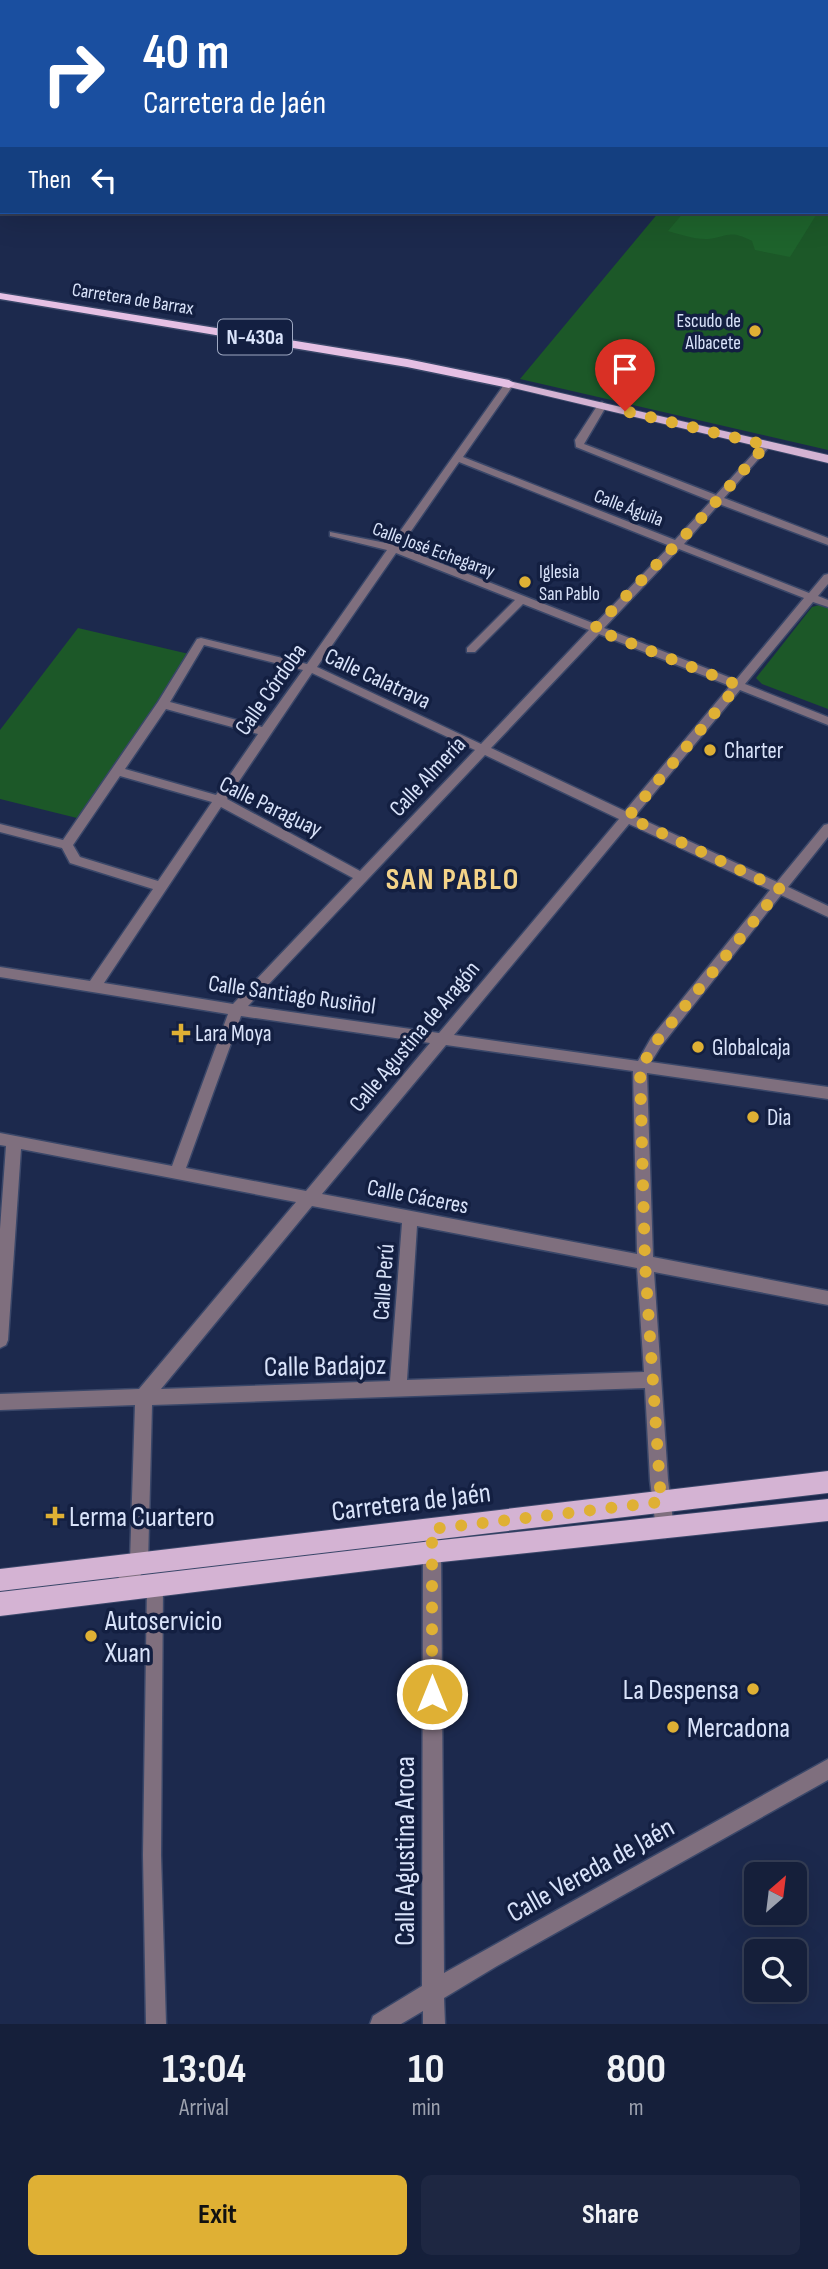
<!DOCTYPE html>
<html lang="en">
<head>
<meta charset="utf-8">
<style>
  :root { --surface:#151f3a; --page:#1e2742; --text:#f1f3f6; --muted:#9da2af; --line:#343d54; --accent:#dfb034 }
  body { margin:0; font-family:"Sofia Sans Condensed",sans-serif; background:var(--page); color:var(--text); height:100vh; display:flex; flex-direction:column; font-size:26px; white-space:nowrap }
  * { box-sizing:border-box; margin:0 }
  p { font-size:23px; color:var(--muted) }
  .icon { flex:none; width:38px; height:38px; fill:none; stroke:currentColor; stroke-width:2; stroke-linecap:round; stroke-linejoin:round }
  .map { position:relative; height:2024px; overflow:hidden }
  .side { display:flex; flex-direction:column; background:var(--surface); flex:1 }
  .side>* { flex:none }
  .banner { position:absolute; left:0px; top:0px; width:830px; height:214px; box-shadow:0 7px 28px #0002,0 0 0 2px var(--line); background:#1a4fa0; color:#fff; overflow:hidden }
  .needle { width:46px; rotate:28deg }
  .tools { position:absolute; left:744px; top:1862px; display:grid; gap:14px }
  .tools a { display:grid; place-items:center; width:63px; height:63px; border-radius:10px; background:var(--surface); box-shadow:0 7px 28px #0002,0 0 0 2px var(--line); font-size:35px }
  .pin { position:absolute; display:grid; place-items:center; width:60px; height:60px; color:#fff; margin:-72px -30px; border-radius:50% 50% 50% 0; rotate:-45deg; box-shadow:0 0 7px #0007 }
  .pin .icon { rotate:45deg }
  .me { position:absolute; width:77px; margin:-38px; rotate:0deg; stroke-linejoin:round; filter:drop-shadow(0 0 5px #0008) }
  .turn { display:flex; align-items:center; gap:24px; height:147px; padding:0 28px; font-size:32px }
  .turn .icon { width:91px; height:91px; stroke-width:2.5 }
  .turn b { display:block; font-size:49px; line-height:60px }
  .then { display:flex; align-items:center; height:66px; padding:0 28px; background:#0003; gap:14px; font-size:26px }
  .eta { display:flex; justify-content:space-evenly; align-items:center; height:119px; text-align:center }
  .eta b { font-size:42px; font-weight:700; line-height:49px }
  .primary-button { display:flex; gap:14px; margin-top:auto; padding:14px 28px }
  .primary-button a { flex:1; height:80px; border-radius:10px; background:var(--accent); color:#111; font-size:28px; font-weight:700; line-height:80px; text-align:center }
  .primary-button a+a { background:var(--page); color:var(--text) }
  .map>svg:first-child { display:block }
</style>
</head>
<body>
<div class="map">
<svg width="828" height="2024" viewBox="0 0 828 2024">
  <rect width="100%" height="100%" fill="#1c294d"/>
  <!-- green -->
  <g fill="#1c5828">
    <polygon points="828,193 828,450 520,379 659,212 828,212"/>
    <polygon points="819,605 828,608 828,709 762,684 756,678 812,607"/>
    <polygon points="78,628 189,654 81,819 0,799 0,730"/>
  </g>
  <!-- forest -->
  <path fill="#1e632c" d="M 684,212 L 818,212 L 790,257 L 755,250 L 752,241 C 729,229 728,237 708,239 C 696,240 679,234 668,231 Z"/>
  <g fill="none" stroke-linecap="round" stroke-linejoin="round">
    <!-- canal -->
    <rect fill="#09535b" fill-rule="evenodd" x="0" y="125" width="2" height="6"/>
    <defs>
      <polygon id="pedestrian" points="155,1577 161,1579 163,1585 161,1855 166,2024 146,2024 143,1855 147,1585 149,1579"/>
      <g id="minor">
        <polygon points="506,0 522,0 502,2"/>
        <rect x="0" y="118" width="2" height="4"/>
        <path d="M 509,381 L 514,384 L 463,457 L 675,540 L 711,501 L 576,447 L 575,440 L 599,403 L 602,402 L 607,405 L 584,444 L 716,495 L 763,443 L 769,443 L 769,447 L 724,498 L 828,538 L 828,545 L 719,504 L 684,544 L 809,593 L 824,575 L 828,574 L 828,584 L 818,596 L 828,600 L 828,607 L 813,602 L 745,684 L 828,717 L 828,725 L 740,690 L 635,816 L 777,882 L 824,825 L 828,824 L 828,837 L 788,887 L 828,906 L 828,917 L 781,895 L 661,1046 L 651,1062 L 828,1087 L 828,1099 L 647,1073 L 653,1257 L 828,1291 L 828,1305 L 654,1272 L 668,1480 L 674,1529 L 671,1535 L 665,1538 L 659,1535 L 656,1529 L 650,1480 L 645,1388 L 152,1405 L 148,1564 L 126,1597 L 119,1599 L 112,1597 L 110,1590 L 130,1561 L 135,1405 L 0,1410 L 0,1394 L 139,1389 L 296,1202 L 21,1149 L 8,1340 L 6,1345 L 0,1348 L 0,1229 L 6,1146 L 0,1145 L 0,1133 L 172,1166 L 228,1014 L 0,977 L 0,967 L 90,981 L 153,889 L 70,863 L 62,848 L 0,832 L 0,824 L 63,840 L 158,702 L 197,639 L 201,638 L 307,664 L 387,550 L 330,536 L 330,532 L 391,544 L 506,382 ZM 459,462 L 670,546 L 595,624 L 400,547 ZM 679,549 L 804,598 L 736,680 L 604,628 ZM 396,553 L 515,600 L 467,648 L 467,652 L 475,652 L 523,604 L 589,630 L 481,744 L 317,667 ZM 599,634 L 730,686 L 625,811 L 491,748 ZM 204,645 L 303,670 L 262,727 L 170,702 ZM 312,673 L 475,750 L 360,871 L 227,799 ZM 166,709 L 258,734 L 216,795 L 125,769 ZM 485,755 L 619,819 L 439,1033 L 248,1006 ZM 120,776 L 212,802 L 158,881 L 80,857 L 73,845 ZM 221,807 L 353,878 L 233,1004 L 104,983 ZM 629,824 L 770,890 L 651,1038 L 638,1061 L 454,1035 ZM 241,1016 L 430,1043 L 306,1191 L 186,1168 ZM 446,1045 L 633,1071 L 637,1254 L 322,1194 ZM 312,1206 L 402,1223 L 390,1381 L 161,1389 ZM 417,1226 L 637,1268 L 644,1372 L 407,1380 Z"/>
        <polygon points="432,1537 438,1540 441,1546 444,1973 828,1759 828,1780 497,1966 444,1998 445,2024 423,2024 423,2011 401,2024 370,2024 373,2016 422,1986 423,1546 426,1540"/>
      </g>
      <polygon id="tertiary" points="416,0 423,0 424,2 417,2"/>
      <g id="primary">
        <polygon points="509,381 828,455 828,463 505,386 503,384"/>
        <polygon points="828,1471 828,1493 0,1591 0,1569"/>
        <polygon points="828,1499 828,1521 432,1563 0,1616 0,1592 432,1541"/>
      </g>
      <polygon id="trunk" points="0,293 407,359 509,380 515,384 509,388 407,367 0,299"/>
    </defs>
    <!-- pedestrian casing -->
    <use href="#pedestrian" stroke="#3a4769" stroke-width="3"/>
    <!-- minor casing -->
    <use href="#minor" stroke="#3a4769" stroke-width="3"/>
    <!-- tertiary casing -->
    <use href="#tertiary" stroke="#3a4769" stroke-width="3"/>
    <!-- primary casing -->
    <use href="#primary" stroke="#3a4769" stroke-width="2"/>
    <!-- trunk casing -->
    <use href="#trunk" stroke="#3a4769" stroke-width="3"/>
    <!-- pedestrian -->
    <use href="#pedestrian" fill="#7f6f7e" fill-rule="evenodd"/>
    <!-- minor -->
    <use href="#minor" fill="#7f6f7e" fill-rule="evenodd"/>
    <!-- tertiary -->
    <use href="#tertiary" fill="#7f6f7e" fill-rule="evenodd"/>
    <!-- primary -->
    <use href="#primary" fill="#d4b3d3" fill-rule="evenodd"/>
    <!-- trunk -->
    <use href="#trunk" fill="#e5c0e4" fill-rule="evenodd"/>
  </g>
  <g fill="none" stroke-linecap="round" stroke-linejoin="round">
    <!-- route -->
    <polyline stroke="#dfb034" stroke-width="12" stroke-dasharray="0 21.6" points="432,1694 432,1529 661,1502 645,1263 640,1069 656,1042 780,889 628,817 738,685 594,629 697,523 766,445 625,411"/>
  </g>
  <!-- markers -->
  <g fill="#dfb034" stroke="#131f41" stroke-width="2.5">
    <circle cx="755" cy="331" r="7"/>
    <circle cx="525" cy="582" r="7"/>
    <circle cx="710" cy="750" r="7"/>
    <path d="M177.5 1022.5h7v7h7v7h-7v7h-7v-7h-7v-7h7z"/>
    <circle cx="698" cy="1047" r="7"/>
    <circle cx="753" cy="1117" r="7"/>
    <path d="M51.5 1505.5h7v7h7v7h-7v7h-7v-7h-7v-7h7z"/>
    <circle cx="91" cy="1636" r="7"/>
    <circle cx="753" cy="1689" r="7"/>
    <circle cx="673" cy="1727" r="7"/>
  </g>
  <g text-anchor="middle" stroke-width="7" stroke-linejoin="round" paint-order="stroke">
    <!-- far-street labels -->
    <g font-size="19" fill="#d9e3fa" stroke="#131f41">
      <text transform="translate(133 298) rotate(9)" y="7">Carretera de Barrax</text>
      <text transform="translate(629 507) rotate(21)" y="7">Calle Águila</text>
      <text transform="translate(434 549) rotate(20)" y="7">Calle José Echegaray</text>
    </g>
    <!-- far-poi labels -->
    <g font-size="19" fill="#d9e3fa" stroke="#131f41" text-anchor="end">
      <text x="741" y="327">Escudo de<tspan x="741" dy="22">Albacete</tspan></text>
      <text x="539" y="578" text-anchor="start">Iglesia<tspan x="539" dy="22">San Pablo</tspan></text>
    </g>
    <!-- shield labels -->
    <rect fill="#131f41" stroke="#9ea8c2" stroke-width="2" x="218" y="319.5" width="74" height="35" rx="5"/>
    <g font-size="21" font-weight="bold" fill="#d9e3fa">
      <text x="255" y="344">N-430a</text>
    </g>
    <!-- street labels -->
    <g font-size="23" fill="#d9e3fa" stroke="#131f41">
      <text transform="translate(378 678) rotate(25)" y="8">Calle Calatrava</text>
      <text transform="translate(270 689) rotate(-55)" y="8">Calle Córdoba</text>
      <text transform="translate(427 776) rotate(-47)" y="8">Calle Almería</text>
      <text transform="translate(271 806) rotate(26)" y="8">Calle Paraguay</text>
      <text transform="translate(292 994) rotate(8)" y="8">Calle Santiago Rusiñol</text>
      <text transform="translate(414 1036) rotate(-50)" y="8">Calle Agustina de Aragón</text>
      <text transform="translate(418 1196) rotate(11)" y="8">Calle Cáceres</text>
      <text transform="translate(383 1282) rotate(-86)" y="8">Calle Perú</text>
    </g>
    <!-- poi labels -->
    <g font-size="23" fill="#d9e3fa" stroke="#131f41" text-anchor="start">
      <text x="724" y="758">Charter</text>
      <text x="195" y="1041">Lara Moya</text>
      <text x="712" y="1055">Globalcaja</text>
      <text x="767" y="1125">Dia</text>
    </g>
    <!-- near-street labels -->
    <g font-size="28" fill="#d9e3fa" stroke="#131f41">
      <text transform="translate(325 1365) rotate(-1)" y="10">Calle Badajoz</text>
      <text transform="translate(411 1501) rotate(-7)" y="10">Carretera de Jaén</text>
      <text transform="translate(404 1851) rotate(-90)" y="10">Calle Agustina Aroca</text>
      <text transform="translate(590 1869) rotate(-29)" y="10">Calle Vereda de Jaén</text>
    </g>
    <!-- near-poi labels -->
    <g font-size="28" fill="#d9e3fa" stroke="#131f41" text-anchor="start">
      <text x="69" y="1526">Lerma Cuartero</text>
      <text x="105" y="1630">Autoservicio<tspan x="105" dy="32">Xuan</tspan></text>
      <text x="739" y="1699" text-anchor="end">La Despensa</text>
      <text x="687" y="1737">Mercadona</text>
    </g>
    <!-- district labels -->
    <g font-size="30" font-weight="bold" letter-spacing="2" fill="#f4d489" stroke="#131f41">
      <text x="453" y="889">SAN PABLO</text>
    </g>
  </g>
</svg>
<div class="tools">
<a><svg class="needle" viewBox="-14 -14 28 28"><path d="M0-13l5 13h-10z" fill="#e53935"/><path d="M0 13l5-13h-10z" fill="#9da2af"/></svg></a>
<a><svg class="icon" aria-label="search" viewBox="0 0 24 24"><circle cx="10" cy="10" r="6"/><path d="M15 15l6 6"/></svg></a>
</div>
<div class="pin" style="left:625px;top:411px;background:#d93025"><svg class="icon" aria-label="arrive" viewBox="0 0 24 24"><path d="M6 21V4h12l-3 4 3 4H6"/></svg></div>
<svg class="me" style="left:432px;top:1694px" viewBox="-20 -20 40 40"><circle r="17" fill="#dfb034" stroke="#fff" stroke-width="3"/><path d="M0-11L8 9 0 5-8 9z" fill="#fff"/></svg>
<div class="banner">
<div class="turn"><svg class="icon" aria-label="right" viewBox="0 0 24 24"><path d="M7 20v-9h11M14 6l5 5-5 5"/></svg><div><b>40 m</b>Carretera de Jaén</div></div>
<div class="then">Then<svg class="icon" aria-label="left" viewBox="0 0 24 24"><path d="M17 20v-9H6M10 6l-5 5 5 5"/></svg></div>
</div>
</div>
<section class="side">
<div class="eta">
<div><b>13:04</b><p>Arrival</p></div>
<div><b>10</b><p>min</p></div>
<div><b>800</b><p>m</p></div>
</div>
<div class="primary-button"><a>Exit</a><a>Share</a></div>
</section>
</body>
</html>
